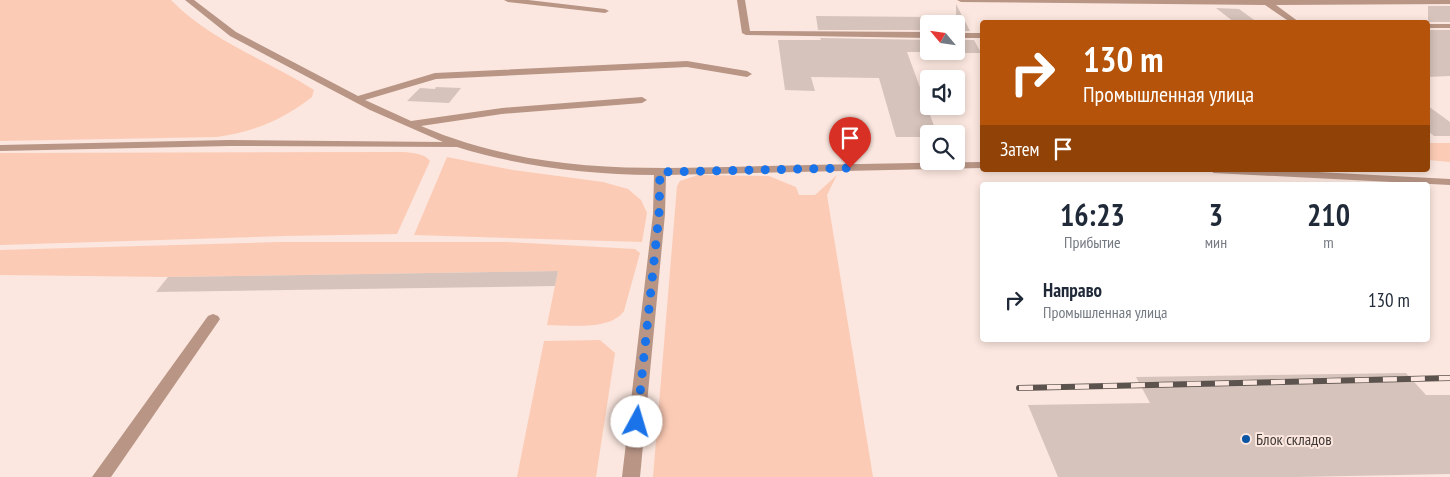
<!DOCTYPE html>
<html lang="ru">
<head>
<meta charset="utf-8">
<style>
  :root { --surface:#fff; --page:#f6f6f7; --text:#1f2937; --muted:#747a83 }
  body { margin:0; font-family:"PT Sans Narrow",sans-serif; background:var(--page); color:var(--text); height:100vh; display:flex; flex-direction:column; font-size:19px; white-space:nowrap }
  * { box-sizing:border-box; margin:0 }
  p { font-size:16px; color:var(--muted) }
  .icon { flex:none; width:28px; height:28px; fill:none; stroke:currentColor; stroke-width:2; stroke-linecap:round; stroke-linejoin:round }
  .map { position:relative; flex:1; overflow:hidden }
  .sheet { position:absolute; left:980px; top:182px; width:450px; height:160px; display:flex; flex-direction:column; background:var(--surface); border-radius:5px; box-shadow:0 2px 8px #0003 }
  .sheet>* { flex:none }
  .top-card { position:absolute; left:980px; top:20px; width:450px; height:152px; border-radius:5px; box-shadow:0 2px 8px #0003; background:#b45309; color:#fff; overflow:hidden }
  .needle { width:32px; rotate:299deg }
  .fabs { position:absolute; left:920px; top:15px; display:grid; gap:10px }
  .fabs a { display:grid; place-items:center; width:45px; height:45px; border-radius:5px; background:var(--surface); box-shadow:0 2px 8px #0003; font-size:25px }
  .pin { position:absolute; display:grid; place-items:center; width:42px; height:42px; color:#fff; margin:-51px -21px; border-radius:50% 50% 50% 0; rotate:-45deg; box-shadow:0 0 5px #0007 }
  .pin .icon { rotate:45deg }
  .me { position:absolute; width:55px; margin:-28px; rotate:6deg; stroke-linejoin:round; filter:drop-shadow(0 0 4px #0008) }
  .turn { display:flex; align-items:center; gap:18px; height:105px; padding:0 20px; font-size:22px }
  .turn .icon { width:65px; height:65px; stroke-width:2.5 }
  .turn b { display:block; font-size:35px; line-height:42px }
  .then { display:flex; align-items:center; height:48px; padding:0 20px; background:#0003; gap:10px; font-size:19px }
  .eta { display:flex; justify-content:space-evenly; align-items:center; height:85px; text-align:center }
  .eta b { font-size:30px; font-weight:600; line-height:35px }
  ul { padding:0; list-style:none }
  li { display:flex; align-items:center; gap:15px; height:65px; padding:0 20px }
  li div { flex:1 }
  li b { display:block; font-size:19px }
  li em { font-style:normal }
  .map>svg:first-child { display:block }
</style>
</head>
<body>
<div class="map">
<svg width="1450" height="477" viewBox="0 0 1450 477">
  <rect width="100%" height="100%" fill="#fbe7df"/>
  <!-- green -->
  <g fill="#fccbb5">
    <path d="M 0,0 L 171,0 C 212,42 266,59 314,90 L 312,97 C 281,121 255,131 217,137 L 0,141 Z"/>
    <polygon points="1428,143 1450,143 1450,162 1428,160"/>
    <path d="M 403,152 C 413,153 424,153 430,161 L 397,234 L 285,236 L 0,245 L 0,153 Z"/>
    <polygon points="447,157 513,170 603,182 628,189 641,200 647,213 642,242 414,235"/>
    <polygon points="698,175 769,176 796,187 799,195 815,195 837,175 827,195 873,477 653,477 677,186 680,181"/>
    <path d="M 280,242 L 506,242 L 635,249 L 640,253 L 624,311 C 610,331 570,325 547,325 L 558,271 L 168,277 L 0,275 L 0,250 Z"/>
    <polygon points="600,340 615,353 596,477 517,477 544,341"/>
  </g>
  <!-- building -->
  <g fill="#d6c3bb">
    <polygon points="956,4 970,31 956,31"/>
    <rect x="1428" y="6" width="22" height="16"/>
    <polygon points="1216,8 1239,9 1257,22 1234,22"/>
    <polygon points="816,16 929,17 929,30 818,30"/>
    <polygon points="1428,30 1450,30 1450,76 1428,77"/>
    <polygon points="820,38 929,40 929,52 907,52 937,134 929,134 929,137 896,137 879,78 811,77 815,91 785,90 778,40 821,40"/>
    <polygon points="956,40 974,40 981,53 956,53"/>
    <polygon points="436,87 461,88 449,103 407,101 420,88 435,89"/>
    <polygon points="1428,106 1450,122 1450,136 1434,136 1428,131"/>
    <polygon points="558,271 555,286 156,292 168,277"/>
    <polygon points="1406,373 1426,395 1450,395 1450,474 1297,477 1058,477 1028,405 1150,403 1136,377"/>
  </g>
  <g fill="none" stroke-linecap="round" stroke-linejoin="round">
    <!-- minor -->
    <g fill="#b89585" fill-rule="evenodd">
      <path d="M 185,0 L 194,0 L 236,32 L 358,96 L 435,73 L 687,61 L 747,71 L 752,74 L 747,77 L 687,67 L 436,79 L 365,100 L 411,121 L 502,108 L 642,97 L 647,100 L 642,103 L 502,114 L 421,126 C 536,175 645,169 767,166 C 838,164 910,163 982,162 L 982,168 L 666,175 L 665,214 L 640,477 L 622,477 L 653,214 L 654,175 C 587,174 522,167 457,147 L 229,146 L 0,151 L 0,145 L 229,140 L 443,142 L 370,110 L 230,36 Z"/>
      <polygon points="504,0 528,0 605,9 609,11 605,13 508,2"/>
      <polygon points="737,0 745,0 750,31 929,32 929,38 746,35 742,33"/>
      <polygon points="957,0 1450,0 1450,4 1276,5 1299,22 1290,22 1265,5 961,2"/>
      <rect x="1428" y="24" width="22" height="4"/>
      <rect x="956" y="33" width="26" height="5"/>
      <polygon points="1208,170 1280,170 1450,179 1450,185 1214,173"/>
      <polygon points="213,314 218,316 220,319 218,322 111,477 92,477 208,316"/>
    </g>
    <defs>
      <polyline id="rail" points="1019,388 1450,378"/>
    </defs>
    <!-- rail casing -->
    <use href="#rail" stroke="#5c534e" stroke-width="6"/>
    <!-- rail -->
    <use href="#rail" stroke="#fbe7df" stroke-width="4.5" stroke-dasharray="14" stroke-linecap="butt"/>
  </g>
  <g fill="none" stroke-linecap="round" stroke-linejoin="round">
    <!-- route -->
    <polyline stroke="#1a73e8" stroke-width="9" stroke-dasharray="0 16.2" points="637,422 659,214 660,172 850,168"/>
  </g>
  <!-- markers -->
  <circle fill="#0a56a5" stroke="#fbe7df" stroke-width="2" cx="1246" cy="439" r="5"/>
  <g text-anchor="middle" stroke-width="4" stroke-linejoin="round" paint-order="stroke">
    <!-- near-poi labels -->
    <g font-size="16" fill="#3f3834" stroke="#fbe7df" text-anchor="start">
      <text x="1256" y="445">Блок складов</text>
    </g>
  </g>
</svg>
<div class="fabs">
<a><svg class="needle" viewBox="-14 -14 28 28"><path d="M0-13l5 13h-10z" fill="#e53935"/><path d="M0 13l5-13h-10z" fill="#747a83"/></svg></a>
<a><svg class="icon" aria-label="sound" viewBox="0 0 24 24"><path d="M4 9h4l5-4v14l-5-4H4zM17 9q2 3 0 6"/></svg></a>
<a><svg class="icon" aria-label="search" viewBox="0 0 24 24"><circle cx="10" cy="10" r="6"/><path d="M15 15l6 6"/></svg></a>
</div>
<div class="pin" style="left:850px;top:168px;background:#d93025"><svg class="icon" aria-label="arrive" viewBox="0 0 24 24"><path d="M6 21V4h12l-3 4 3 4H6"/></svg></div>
<svg class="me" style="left:637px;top:422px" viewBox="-20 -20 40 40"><circle r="19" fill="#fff"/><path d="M0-13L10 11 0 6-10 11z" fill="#1a73e8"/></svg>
<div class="top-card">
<div class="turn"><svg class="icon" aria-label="right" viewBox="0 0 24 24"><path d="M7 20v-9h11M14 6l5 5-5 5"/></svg><div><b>130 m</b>Промышленная улица</div></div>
<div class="then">Затем<svg class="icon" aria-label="arrive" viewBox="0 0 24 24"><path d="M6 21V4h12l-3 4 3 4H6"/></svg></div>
</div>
<section class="sheet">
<div class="eta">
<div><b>16:23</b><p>Прибытие</p></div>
<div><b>3</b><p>мин</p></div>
<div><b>210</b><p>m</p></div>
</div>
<ul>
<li><svg class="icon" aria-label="right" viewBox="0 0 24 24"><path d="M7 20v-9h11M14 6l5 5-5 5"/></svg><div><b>Направо</b><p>Промышленная улица</p></div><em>130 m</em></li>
</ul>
</section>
</div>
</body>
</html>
